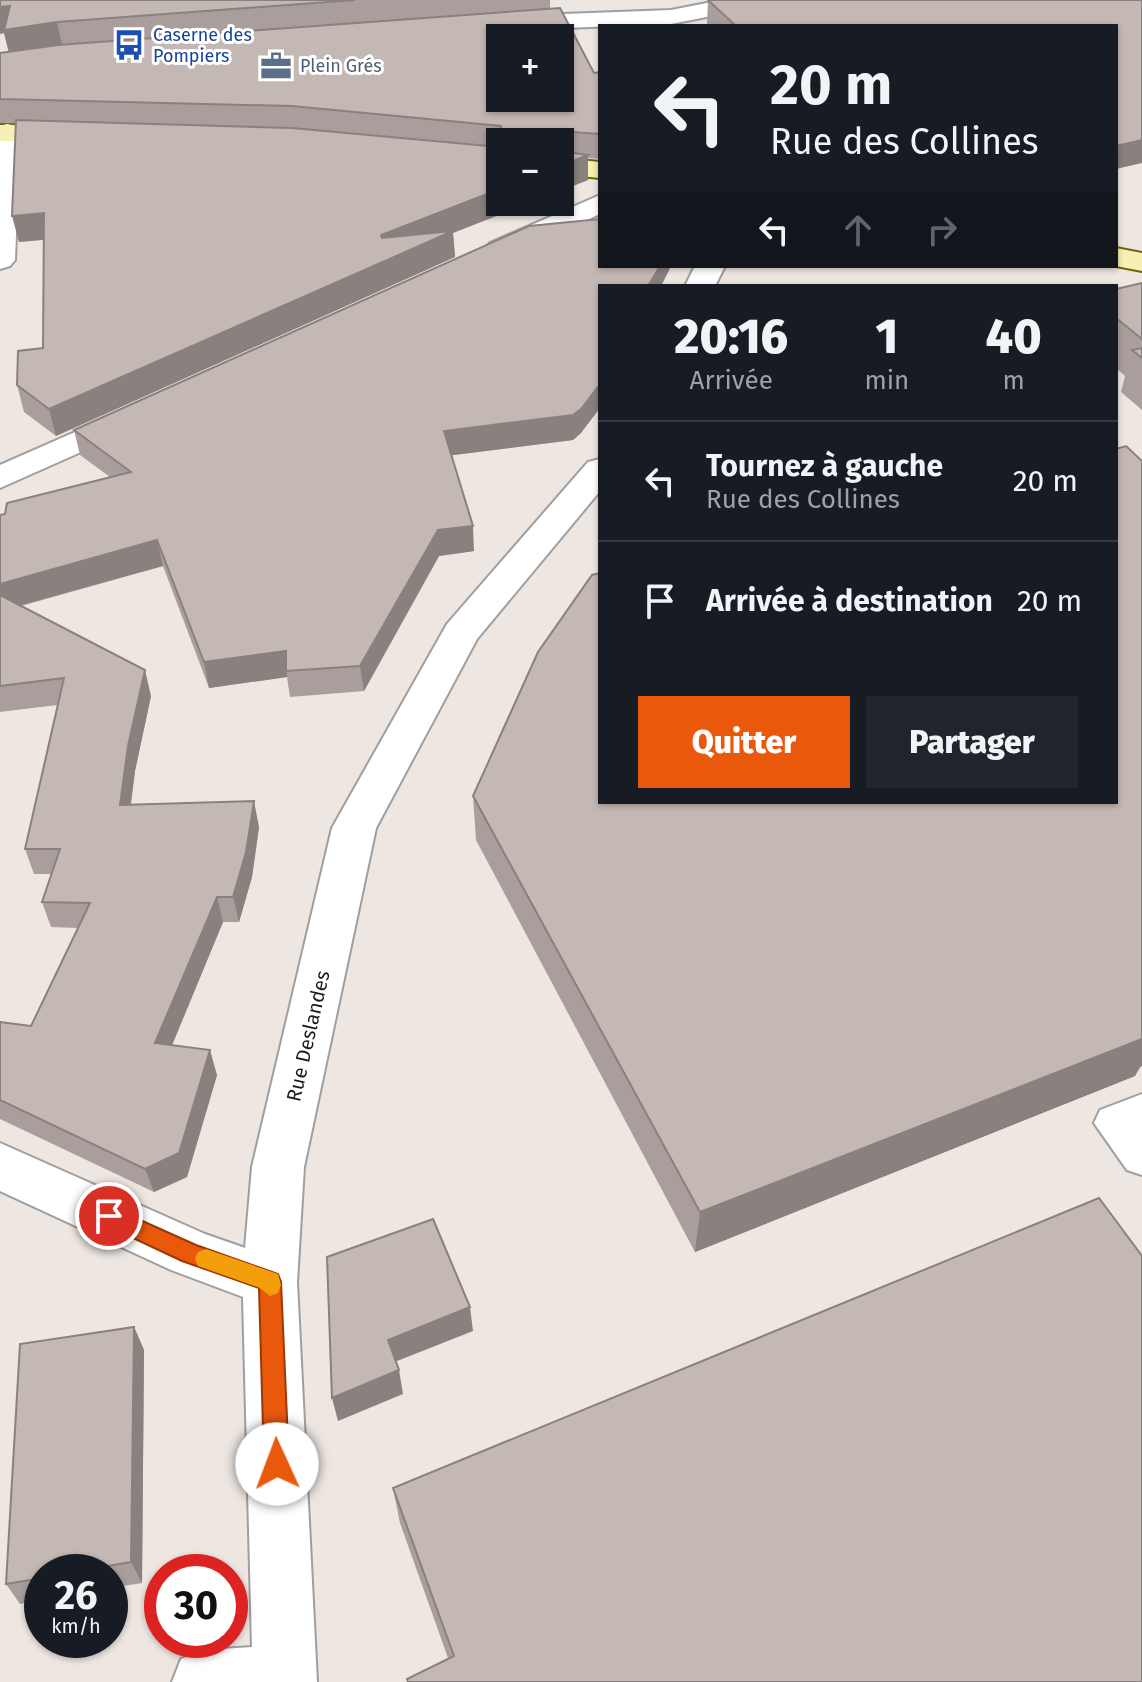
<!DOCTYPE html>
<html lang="fr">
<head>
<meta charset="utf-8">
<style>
  :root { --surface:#171b24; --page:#20242c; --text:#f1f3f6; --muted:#9ea1a6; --line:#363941; --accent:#ea580c }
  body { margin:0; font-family:"Fira Sans",sans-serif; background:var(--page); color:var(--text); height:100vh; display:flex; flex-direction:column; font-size:30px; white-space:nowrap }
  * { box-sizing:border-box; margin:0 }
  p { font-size:26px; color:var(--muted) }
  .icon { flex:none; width:44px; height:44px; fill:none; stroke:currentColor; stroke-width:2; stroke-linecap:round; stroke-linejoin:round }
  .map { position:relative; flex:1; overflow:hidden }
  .details { position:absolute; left:598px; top:284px; width:520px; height:520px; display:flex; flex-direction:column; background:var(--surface); border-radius:0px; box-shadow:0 2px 6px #0004 }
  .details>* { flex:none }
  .banner { position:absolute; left:598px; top:24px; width:520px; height:244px; border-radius:0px; box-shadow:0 2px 6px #0004; background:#171b24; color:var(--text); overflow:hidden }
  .buttons { position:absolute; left:486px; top:24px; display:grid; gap:16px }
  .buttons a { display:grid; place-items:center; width:88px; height:88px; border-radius:0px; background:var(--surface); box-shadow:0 2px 6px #0004; font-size:40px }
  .speed { position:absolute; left:24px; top:1554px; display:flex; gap:16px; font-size:40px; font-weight:700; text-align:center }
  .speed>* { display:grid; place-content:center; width:104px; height:104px; border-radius:50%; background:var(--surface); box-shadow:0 2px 6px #0004; line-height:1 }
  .speed small { font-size:20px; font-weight:400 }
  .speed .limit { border:12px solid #d22; background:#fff; color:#111 }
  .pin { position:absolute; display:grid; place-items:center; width:68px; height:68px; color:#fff; margin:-34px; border:4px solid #fff; border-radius:50%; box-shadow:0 2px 8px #0007 }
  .me { position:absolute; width:88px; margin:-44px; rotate:358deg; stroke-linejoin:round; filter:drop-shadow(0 0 6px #0008) }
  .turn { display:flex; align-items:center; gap:28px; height:168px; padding:0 40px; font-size:36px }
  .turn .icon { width:104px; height:104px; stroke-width:2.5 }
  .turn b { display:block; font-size:56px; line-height:68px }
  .lanes { display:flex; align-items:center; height:76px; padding:0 40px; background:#0003; justify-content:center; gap:40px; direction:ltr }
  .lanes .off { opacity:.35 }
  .eta { display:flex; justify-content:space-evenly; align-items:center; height:136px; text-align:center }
  .eta b { font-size:48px; font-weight:800; line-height:56px }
  .primary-button { display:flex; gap:16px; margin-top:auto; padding:16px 40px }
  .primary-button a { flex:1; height:92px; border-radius:0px; background:var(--accent); color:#fff; font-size:32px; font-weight:800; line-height:92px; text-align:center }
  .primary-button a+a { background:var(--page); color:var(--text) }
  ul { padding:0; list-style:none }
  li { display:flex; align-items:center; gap:24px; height:120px; padding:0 40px; border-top:2px solid var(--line) }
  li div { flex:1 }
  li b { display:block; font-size:30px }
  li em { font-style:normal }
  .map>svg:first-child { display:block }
</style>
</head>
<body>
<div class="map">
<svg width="1142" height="1682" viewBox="0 0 1142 1682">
  <rect width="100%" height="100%" fill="#ede6e1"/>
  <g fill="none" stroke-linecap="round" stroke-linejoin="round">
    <defs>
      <polygon id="service" points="1142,1094 1142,1175 1127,1170 1094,1123 1100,1110"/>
      <g id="minor">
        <polygon points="7,124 16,126 20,132 15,260 10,266 0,269 0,126"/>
        <polygon points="600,195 600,214 510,255 500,258 490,255 485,249 490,243"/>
        <polygon points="695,266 725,266 715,286 685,286"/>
        <polygon points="132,407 144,410 149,417 144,424 0,488 0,465"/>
        <polygon points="600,459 600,491 477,639 376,828 304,1167 297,1282 317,1682 172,1682 181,1659 204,1650 252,1647 243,1297 171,1270 0,1191 0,1143 205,1234 245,1248 252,1167 332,828 447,624 588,462"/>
      </g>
      <polygon id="tertiary" points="722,0 769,0 765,5 757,7 671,24 510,30 502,28 498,23 502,18 510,16 671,10"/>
      <g id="secondary">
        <polygon points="0,125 74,126 83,128 87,134 83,140 74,142 0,141"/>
        <polygon points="560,158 600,162 600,178 560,174"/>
        <polygon points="1116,248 1142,253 1142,271 1116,266"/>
      </g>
    </defs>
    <!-- service casing -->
    <use href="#service" stroke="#9f9f9f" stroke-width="4"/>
    <!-- minor casing -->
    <use href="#minor" stroke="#9f9f9f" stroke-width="4"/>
    <!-- tertiary casing -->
    <use href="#tertiary" stroke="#9f9f9f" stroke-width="4"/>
    <!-- secondary casing -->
    <use href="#secondary" stroke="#6d6707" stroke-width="4"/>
    <!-- service -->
    <use href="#service" fill="#fff" fill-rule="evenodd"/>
    <!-- minor -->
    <use href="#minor" fill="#fff" fill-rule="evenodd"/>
    <!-- tertiary -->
    <use href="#tertiary" fill="#fff" fill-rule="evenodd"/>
    <!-- secondary -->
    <use href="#secondary" fill="#f7efb4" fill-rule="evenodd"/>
  </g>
  <!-- wall -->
  <g fill="#a99e9b">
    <polygon points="0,0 550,0 550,8 594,73 600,72 600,159 588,158 588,180 560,191 560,142 500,142 500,202 453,233 455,257 56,436 24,412 17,385 43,348 43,240 19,242 16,123 0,123 0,53 9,52 4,33 0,34"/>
    <polygon points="708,0 1116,26 709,26 707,24"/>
    <polygon points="600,266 671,266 661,286 600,286 581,433 573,440 452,455 474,551 439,556 364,691 290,697 287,677 209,688 163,566 21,606 151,696 135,771 131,805 259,827 252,877 239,922 223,922 172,1045 217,1075 187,1177 154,1192 0,1119 0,1022 31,1026 78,928 51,927 42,902 51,874 34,874 25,849 57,705 0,712 0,515 5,514 110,477 80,455 74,430"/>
    <polygon points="1142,283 1142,410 1121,392 1125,376 1116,368 1116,289"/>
    <polygon points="1142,461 1142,1066 1140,1067 1135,1076 695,1252 476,840 473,796"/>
    <polygon points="1142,1256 448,1658 400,1523 393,1488"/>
    <polygon points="134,1327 144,1350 142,1583 110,1588 110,1572 42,1572 42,1600 20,1604 6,1584"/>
  </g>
  <!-- shaded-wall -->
  <g fill="#89817e">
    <polygon points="10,6 57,22 63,49 10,57 4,33 0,34 0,7"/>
    <polygon points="1142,140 1142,163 1116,169 1116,146"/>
    <polygon points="588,155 588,180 560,191 560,166"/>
    <polygon points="500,189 500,202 532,202 453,233 455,257 56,436 49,409 381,235"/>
    <polygon points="44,213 50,239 19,242 12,216"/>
    <polygon points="660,266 671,266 661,286 648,286"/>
    <polygon points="600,384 600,408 581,433 573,440 446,456 444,431"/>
    <polygon points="473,526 474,551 439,556 364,691 360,666 438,530"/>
    <polygon points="157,540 163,566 0,611 0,584"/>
    <polygon points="286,651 287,677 209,688 204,662"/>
    <polygon points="145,670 151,696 135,771 127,830 120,805 128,746"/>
    <polygon points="254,801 259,827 252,877 239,922 233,897"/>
    <polygon points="217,897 223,922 163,1067 155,1043"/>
    <polygon points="1142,1039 1142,1066 1140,1067 1135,1076 695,1252 700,1212"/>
    <polygon points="210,1050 217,1075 187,1177 154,1192 145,1169"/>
    <polygon points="470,1307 473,1331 392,1363 388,1340"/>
    <polygon points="134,1327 144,1350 142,1583 131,1562"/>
    <polygon points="399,1370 403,1394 338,1421 332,1398"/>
  </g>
  <!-- building -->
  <g fill="#c4b8b4" stroke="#89817e" stroke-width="2" fill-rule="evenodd">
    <polygon points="0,0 355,0 57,22 4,30 10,6 0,7"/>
    <polygon points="708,0 1142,0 1142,140 1116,146 1116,26 736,26"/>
    <path d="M 560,8 L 594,73 L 600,72 L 600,134 L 558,131 L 558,142 L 502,142 L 501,126 L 292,106 L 0,99 L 0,53 L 58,45 ZM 500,38 L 560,38 L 560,98 L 500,98 Z"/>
    <polygon points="16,120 292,128 499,147 500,146 500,189 381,235 382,238 453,231 49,409 17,385 18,351 43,348 44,213 12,216"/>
    <polygon points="560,151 588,155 560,166"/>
    <polygon points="600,219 600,266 660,266 648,286 600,286 600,384 581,409 573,415 444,431 473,526 438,530 360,666 286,671 286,651 204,662 157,540 0,584 0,515 5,514 7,503 131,472 74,430 529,226"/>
    <polygon points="1142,283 1142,339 1116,318 1116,289"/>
    <polygon points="1142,348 1142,358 1132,350"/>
    <polygon points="1126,446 1142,461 1142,1039 700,1212 473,796 538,652 592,575 600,573 600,802 1116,802 1116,449"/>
    <polygon points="0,595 145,670 128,746 120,805 254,801 246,852 233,897 217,897 155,1043 210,1050 179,1153 145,1169 0,1100 0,1022 31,1026 90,903 42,902 60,849 25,849 64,678 0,686"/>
    <polygon points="1099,1198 1142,1256 1142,1682 408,1682 407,1679 454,1656 393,1488"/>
    <polygon points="433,1219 470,1307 388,1340 399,1370 332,1398 327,1257"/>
    <polygon points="134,1327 131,1562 74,1572 42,1572 42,1578 6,1584 20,1344"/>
  </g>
  <!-- route -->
  <polygon fill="#ea580c" stroke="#983908" stroke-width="2" points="109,1206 196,1245 278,1274 281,1282 289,1464 285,1473 277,1476 268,1473 264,1464 259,1288 182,1261 101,1223 98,1216 101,1209"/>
  <!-- slow -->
  <polygon fill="#f59e0b" points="206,1249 278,1274 281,1285 278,1293 270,1296 260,1288 198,1266 195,1259 198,1252"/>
  <!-- icons -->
  <defs>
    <symbol id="bus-bare" viewBox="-9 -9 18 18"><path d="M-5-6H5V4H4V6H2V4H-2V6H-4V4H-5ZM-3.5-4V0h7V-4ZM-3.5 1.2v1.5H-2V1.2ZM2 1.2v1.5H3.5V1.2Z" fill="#1a4fb4" stroke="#fff" stroke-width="2.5" paint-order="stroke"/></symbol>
    <symbol id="office-bare" viewBox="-9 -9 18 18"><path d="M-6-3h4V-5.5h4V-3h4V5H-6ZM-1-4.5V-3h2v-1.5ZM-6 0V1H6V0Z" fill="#5c6f8a" stroke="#fff" stroke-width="2.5" paint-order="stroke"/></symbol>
  </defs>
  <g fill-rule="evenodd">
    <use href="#bus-bare" x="107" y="23" width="44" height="44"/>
    <use href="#office-bare" x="254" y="44" width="44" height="44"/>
  </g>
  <g text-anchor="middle" stroke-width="6" stroke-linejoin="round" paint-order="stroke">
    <!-- far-transit labels -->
    <g font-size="18" fill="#164399" stroke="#fff" text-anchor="start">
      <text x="153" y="41">Caserne des<tspan x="153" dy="21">Pompiers</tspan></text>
    </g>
    <!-- far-service labels -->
    <g font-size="18" fill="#4e5e75" stroke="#fff" text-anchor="start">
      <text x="300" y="72">Plein Grés</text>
    </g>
    <!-- street labels -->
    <g font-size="20" fill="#1b1b1b" stroke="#fff">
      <text transform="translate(308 1036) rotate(-77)" y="7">Rue Deslandes</text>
    </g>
  </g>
</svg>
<div class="buttons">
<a>+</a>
<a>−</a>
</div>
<div class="speed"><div>26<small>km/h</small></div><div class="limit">30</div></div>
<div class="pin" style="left:109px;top:1216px;background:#d93025"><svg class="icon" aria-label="arrive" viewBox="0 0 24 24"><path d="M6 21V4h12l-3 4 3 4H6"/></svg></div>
<svg class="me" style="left:277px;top:1464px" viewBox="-20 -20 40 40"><circle r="19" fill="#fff"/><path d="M0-13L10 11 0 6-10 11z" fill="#ea580c"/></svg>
<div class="banner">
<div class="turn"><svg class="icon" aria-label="left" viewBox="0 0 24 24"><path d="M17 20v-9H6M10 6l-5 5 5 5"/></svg><div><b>20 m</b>Rue des Collines</div></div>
<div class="lanes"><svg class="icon" aria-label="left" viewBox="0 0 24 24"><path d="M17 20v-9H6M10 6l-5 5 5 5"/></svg><svg class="icon off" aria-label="ahead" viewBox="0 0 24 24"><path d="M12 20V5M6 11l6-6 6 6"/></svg><svg class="icon off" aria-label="right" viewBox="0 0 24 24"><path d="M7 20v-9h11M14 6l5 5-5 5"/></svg></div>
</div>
<section class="details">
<div class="eta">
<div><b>20:16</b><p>Arrivée</p></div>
<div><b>1</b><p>min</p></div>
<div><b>40</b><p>m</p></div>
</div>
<ul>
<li><svg class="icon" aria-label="left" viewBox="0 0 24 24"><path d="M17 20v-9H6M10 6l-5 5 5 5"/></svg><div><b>Tournez à gauche</b><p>Rue des Collines</p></div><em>20 m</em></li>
<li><svg class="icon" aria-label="arrive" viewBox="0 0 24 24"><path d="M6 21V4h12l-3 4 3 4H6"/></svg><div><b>Arrivée à destination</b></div><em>20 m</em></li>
</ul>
<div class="primary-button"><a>Quitter</a><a>Partager</a></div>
</section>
</div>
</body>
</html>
